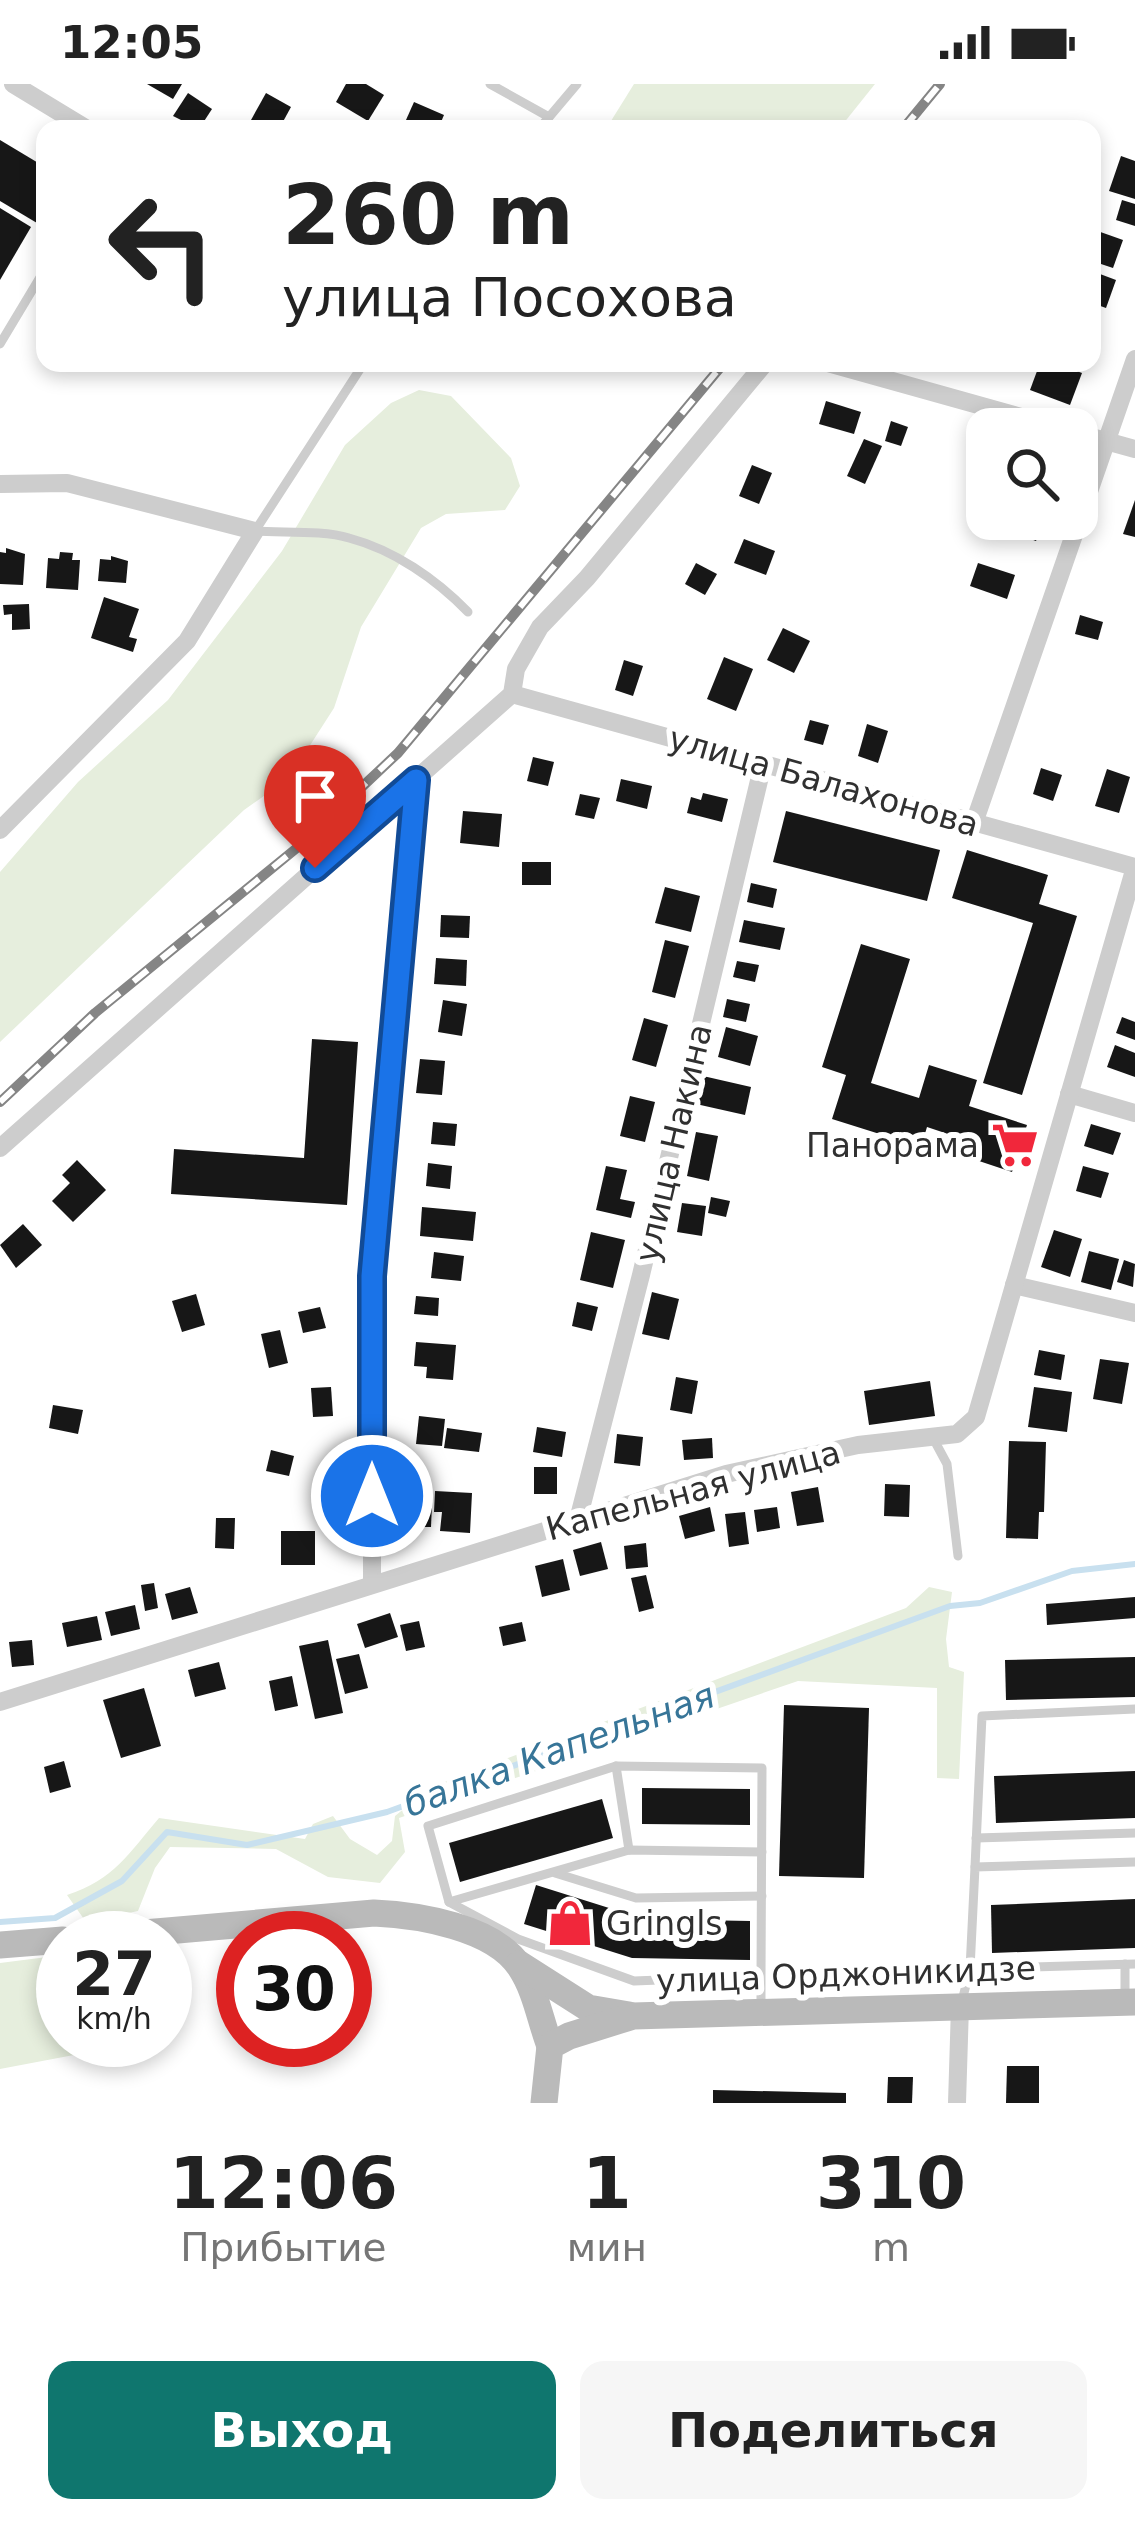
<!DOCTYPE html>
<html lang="ru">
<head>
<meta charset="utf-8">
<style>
  :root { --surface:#fff; --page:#f6f6f6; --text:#222; --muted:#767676; --accent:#0f766e }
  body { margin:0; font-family:"DejaVu Sans",sans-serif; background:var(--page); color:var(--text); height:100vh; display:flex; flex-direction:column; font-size:45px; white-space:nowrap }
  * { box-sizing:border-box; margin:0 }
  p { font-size:39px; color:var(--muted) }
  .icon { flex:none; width:66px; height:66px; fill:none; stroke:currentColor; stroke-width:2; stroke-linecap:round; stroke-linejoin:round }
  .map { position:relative; height:2019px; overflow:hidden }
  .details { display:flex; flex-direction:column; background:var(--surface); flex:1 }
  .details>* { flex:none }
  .top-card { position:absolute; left:36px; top:36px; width:1065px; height:252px; border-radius:24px; box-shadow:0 6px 18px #0003; background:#fff; color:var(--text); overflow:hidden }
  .buttons { position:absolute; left:966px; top:324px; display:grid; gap:24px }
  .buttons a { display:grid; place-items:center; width:132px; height:132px; border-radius:24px; background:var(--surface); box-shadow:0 6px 18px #0003; font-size:60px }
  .speed { position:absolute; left:36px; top:1827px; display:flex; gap:24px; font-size:60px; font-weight:700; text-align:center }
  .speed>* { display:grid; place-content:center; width:156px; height:156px; border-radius:50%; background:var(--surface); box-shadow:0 6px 18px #0003; line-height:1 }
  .speed small { font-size:30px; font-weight:400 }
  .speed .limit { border:18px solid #d22; background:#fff; color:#111 }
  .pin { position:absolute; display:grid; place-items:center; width:102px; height:102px; color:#fff; margin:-123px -51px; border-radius:50% 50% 50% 0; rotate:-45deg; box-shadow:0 0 12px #0007 }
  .pin .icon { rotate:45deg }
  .me { position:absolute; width:132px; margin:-66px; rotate:0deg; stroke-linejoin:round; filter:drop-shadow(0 0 9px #0008) }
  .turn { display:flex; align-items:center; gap:42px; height:252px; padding:0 48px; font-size:54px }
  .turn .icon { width:156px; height:156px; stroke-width:2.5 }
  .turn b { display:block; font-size:84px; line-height:102px }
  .eta { display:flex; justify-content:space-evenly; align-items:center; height:204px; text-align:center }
  .eta b { font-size:72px; font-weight:600; line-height:84px }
  .action { display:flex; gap:24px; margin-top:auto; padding:24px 48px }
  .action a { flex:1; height:138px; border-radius:24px; background:var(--accent); color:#fff; font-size:48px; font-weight:600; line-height:138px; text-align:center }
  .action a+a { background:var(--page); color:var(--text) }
  .status { display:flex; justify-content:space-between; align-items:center; height:84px; padding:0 60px; background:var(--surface); direction:ltr }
  .status svg { height:33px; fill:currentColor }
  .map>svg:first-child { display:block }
</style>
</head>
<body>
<div class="status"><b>12:05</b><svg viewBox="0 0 49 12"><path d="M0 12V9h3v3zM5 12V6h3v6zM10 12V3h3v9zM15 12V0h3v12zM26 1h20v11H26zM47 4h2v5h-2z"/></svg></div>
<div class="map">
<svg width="1135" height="2019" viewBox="0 0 1135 2019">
  <rect width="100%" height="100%" fill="#fff"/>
  <!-- green -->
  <g fill="#e6eedd">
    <polygon points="634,0 875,0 839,45 606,45"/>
    <polygon points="419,306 451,312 511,374 520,402 505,426 446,430 421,444 361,543 334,624 289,694 244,726 0,958 0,788 78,698 168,616 282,467 345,361 391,319"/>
    <path d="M 929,1503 L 952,1508 L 946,1555 L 949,1583 L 964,1588 L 959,1695 L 937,1694 L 937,1604 L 798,1597 L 399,1734 L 405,1768 L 380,1799 L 328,1793 L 276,1765 L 170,1763 L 155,1784 L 138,1827 L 86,1838 L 67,1811 C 114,1796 129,1769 159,1734 L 305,1755 L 313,1740 L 333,1732 L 350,1755 L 377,1771 L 392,1757 L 395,1732 L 431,1703 L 906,1524 Z"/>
    <polygon points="63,1871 63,1956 153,1956 0,1985 0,1879"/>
  </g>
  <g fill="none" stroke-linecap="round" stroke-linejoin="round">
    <!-- stream -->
    <polyline stroke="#c8e0ef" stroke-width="6" points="0,1838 55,1834 122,1797 167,1748 247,1761 387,1728 950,1522 980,1519 1072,1487 1135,1480"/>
  </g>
  <!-- building -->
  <g fill="#171717">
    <polygon points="147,0 182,0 173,15"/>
    <polygon points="346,0 366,0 384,11 368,37 336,18"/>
    <polygon points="188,9 212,25 199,45 173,32"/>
    <polygon points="266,9 291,23 279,45 246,45"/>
    <polygon points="414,18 444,31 438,45 402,45"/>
    <polygon points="0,56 45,83 45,126 37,139 0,117"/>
    <polygon points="1121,72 1135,77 1135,115 1109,107"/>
    <polygon points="1122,116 1135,120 1135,142 1116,136"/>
    <polygon points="0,124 31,143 0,196"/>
    <polygon points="1092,145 1123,156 1113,184 1092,177"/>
    <polygon points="1092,187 1116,196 1106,224 1092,219"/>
    <polygon points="1040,279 1056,279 1082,289 1070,321 1030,306"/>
    <polygon points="826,317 861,328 854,350 819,340"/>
    <polygon points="891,337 908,343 901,362 885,357"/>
    <polygon points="864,355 882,362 865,400 847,392"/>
    <polygon points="752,381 772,389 759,420 739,412"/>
    <polygon points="1135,416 1135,453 1123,450"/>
    <polygon points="1016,435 1045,435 1036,457 1011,448"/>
    <polygon points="744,455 775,467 766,491 734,479"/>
    <polygon points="6,464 25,470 23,501 0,500 0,468 6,469"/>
    <polygon points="60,468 73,469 72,476 80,476 78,506 46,504 48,474 59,475"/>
    <polygon points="111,472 128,477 126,499 98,497 100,475 111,476"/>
    <polygon points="696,479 717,490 705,511 685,500"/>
    <polygon points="978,479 1015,491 1007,515 970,502"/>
    <polygon points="104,513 139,525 129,553 137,555 133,568 91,554"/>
    <polygon points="29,520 30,545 12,546 12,530 4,531 3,521"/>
    <polygon points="1080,531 1103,538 1098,556 1075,550"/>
    <polygon points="783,544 810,557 794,589 767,576"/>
    <polygon points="724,573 753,585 736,627 707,615"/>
    <polygon points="624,576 643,582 633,612 615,606"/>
    <polygon points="810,636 829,641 823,661 804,656"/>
    <polygon points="867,640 888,647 878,679 858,672"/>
    <polygon points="533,673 554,678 548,702 527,697"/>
    <polygon points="1041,684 1062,691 1053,717 1033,710"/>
    <polygon points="1107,685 1130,693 1119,729 1095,722"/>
    <polygon points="621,695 652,702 647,725 616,717"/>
    <polygon points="703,709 728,715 722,738 687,729 691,713 701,716"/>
    <polygon points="580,710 600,714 594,735 575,731"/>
    <polygon points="463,727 502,730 499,763 460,759"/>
    <polygon points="786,727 940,766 927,817 773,778"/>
    <polygon points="967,766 1048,791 1039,820 1077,832 1022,1011 983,999 1033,839 952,814"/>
    <rect x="522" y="778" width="29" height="23"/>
    <polygon points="751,799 777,805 773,824 747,818"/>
    <polygon points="665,803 700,812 691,848 655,839"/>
    <polygon points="441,831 470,832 469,854 440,853"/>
    <polygon points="744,836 785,844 780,866 739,858"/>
    <polygon points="665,856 689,862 675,914 652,908"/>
    <polygon points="861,860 910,875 871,999 919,1014 929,981 977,996 969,1022 1027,1041 1012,1088 958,1070 963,1055 927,1043 921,1063 832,1035 846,991 822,983"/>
    <polygon points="436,874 467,876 466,902 434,900"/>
    <polygon points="737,877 759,881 755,898 733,893"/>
    <polygon points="727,915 750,920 746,938 723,933"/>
    <polygon points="443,916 467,920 462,952 438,948"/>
    <polygon points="1122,933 1135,938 1135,956 1116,949"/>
    <polygon points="644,934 668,941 656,983 632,976"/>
    <polygon points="726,943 758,952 750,982 718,973"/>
    <polygon points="312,955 358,958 347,1121 171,1110 174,1065 304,1074"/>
    <polygon points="1115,961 1135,969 1135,993 1107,983"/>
    <polygon points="420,975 445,977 442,1011 416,1009"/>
    <polygon points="703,992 751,1003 745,1031 696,1020"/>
    <polygon points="630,1012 655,1018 645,1058 620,1052"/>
    <polygon points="433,1038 457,1040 455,1062 431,1060"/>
    <polygon points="1091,1040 1121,1049 1113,1071 1084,1062"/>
    <polygon points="696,1048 718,1052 709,1097 687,1092"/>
    <polygon points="77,1076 106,1106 73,1138 52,1117 70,1099 62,1091"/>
    <polygon points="428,1079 452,1082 450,1105 426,1102"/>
    <polygon points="606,1082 627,1086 620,1115 635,1118 631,1134 596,1126"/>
    <polygon points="1083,1082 1109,1089 1101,1114 1076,1107"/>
    <polygon points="711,1113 730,1117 726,1133 708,1129"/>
    <polygon points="682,1119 706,1122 702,1152 677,1148"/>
    <polygon points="422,1123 476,1128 473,1157 420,1152"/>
    <polygon points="23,1140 42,1161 16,1184 0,1161"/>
    <polygon points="1054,1146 1082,1155 1070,1193 1041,1183"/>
    <polygon points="591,1148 625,1156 613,1204 580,1196"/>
    <polygon points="1089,1167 1119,1175 1111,1206 1081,1198"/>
    <polygon points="434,1168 464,1172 461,1197 431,1194"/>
    <polygon points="1124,1176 1135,1180 1133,1203 1117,1198"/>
    <polygon points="652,1208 679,1215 669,1256 642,1250"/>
    <polygon points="196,1210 205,1241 182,1248 172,1217"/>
    <polygon points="416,1212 439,1214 438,1232 414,1230"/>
    <polygon points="577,1218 598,1223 592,1247 572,1242"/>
    <polygon points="320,1223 326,1244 303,1249 298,1228"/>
    <polygon points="280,1246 288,1279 269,1284 261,1250"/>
    <polygon points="416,1258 456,1261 453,1296 426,1294 427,1283 414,1282"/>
    <polygon points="1039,1266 1065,1271 1061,1296 1034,1291"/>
    <polygon points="1100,1275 1129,1279 1122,1320 1093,1315"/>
    <polygon points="676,1293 698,1297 692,1330 670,1326"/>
    <polygon points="930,1297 935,1332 869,1341 864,1307"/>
    <polygon points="331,1303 333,1332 313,1333 311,1304"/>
    <polygon points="1034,1303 1072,1308 1067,1348 1028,1343"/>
    <polygon points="53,1321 83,1326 78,1350 49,1344"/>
    <polygon points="419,1332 445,1335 442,1362 416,1360"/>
    <polygon points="537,1343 566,1348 562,1373 533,1368"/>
    <polygon points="447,1344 482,1349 479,1368 444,1364"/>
    <polygon points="617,1350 643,1353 640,1382 614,1379"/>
    <polygon points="712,1354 713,1374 684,1376 682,1356"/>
    <polygon points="1009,1357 1046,1358 1044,1428 1039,1428 1038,1455 1006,1454"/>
    <polygon points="271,1366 294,1372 289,1392 266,1387"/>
    <rect x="534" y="1383" width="23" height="27"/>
    <polygon points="885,1400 910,1401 909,1433 884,1432"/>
    <polygon points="818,1403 824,1438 797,1442 791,1408"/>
    <polygon points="435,1407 472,1409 470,1449 440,1447 442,1428 434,1428"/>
    <polygon points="410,1419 432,1420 431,1443 409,1443"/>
    <polygon points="710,1423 715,1447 685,1455 679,1432"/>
    <polygon points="777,1423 780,1444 757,1448 754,1426"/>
    <polygon points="745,1428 749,1460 729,1463 725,1430"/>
    <polygon points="216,1434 235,1434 234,1465 215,1464"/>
    <rect x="281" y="1447" width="34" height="34"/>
    <polygon points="601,1458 608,1485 580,1492 573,1466"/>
    <polygon points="646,1459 648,1483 626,1485 624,1462"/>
    <polygon points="563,1475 570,1506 542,1513 535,1482"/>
    <polygon points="646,1491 654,1524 639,1528 631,1494"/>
    <polygon points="154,1499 158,1524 145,1527 141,1501"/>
    <polygon points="190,1503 198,1529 172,1536 165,1510"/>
    <polygon points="1135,1513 1135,1534 1047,1541 1046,1520"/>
    <polygon points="135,1521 140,1545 111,1552 105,1528"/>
    <polygon points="390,1529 398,1553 365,1564 357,1540"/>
    <polygon points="97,1532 102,1556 67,1563 62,1539"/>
    <polygon points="419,1537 425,1563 406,1567 400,1541"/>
    <polygon points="522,1538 526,1557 503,1562 499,1543"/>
    <polygon points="32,1556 34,1581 12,1583 9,1558"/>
    <polygon points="328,1556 343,1629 315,1635 299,1562"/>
    <polygon points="359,1570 368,1604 345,1610 336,1575"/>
    <polygon points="1135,1573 1135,1613 1006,1616 1005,1576"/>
    <polygon points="219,1578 226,1605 195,1613 188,1586"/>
    <polygon points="292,1592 298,1622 275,1627 269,1597"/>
    <polygon points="144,1604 161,1662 121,1674 103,1616"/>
    <polygon points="784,1621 869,1624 864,1794 779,1792"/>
    <polygon points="64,1677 71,1703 50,1709 44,1683"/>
    <polygon points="1135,1687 1135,1734 996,1739 994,1692"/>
    <polygon points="642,1704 750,1705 750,1741 642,1740"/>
    <polygon points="602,1715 613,1754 460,1798 449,1759"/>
    <polygon points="536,1801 644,1835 750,1837 750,1876 632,1874 524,1840"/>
    <polygon points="1135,1815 1135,1864 992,1869 991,1821"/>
    <polygon points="1007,1982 1039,1982 1039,2019 1006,2019"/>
    <polygon points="888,1993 913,1993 912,2019 887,2019"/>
    <polygon points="713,2006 846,2009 846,2019 713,2019"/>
  </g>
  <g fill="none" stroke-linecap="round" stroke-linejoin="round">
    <!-- lane -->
    <g stroke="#cdcdcd" stroke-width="9">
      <polyline points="490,0 549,33"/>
      <polyline points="539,45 577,0"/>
      <polyline points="0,260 45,185"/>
      <path d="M 255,447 C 283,449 323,446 349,454 C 394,466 436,495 468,528"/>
      <polyline points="255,447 364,279"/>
      <polyline points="933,1354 947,1380 958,1472"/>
      <polyline points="616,1682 629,1766"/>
      <polyline points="976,1754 1135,1749"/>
      <polyline points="975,1783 982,1632 1135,1625"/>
      <polyline points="555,1789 636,1814 762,1812"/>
      <polyline points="449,1818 629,1766 762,1768"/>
      <polyline points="1125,1880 1125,1913"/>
      <polyline points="970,1885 1135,1880"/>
      <polyline points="962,1917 970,1885 975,1783 1135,1778"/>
      <polyline points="761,1923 761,1892 762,1684 616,1682 428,1742 449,1818 518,1855 634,1897 761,1892"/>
    </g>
    <!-- street -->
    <g stroke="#cdcdcd" stroke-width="18">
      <polyline points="13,0 87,45"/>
      <polyline points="828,279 1064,345"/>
      <polyline points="1077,349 1135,365"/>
      <polyline points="0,400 67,399 255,447 187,557 0,746"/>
      <polyline points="974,739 1135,275"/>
      <polyline points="1069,1010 1135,1029"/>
      <polyline points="0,1064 415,696"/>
      <polyline points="1014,1201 1135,1229"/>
      <polyline points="578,1436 641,1191 763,680"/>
      <polyline points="372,1500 372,1192 415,696 512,610 516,585 540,543 587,494 765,279"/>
      <polyline points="0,1618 726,1390 858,1361 957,1350 976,1333 1135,783 512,610"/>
      <polyline points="957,2019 960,1922"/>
    </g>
    <!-- secondary -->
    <g stroke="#bababa" stroke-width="27">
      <path d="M 86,1854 L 374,1829 C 418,1831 494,1843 520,1883 C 536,1907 540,1936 550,1962"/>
      <polyline points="0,1861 63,1856"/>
      <polyline points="519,1880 588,1924 629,1931"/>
      <polyline points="544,2019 550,1962 569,1952 633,1932 1135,1918"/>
    </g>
    <defs>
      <g id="rail">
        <polyline points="903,45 940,0"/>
        <polyline points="0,1018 95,929 298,763 398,669 724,279"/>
      </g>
    </defs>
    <!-- rail casing -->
    <use href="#rail" stroke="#858585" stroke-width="10"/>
    <!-- rail -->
    <use href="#rail" stroke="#fff" stroke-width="6" stroke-dasharray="18" stroke-linecap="butt"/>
  </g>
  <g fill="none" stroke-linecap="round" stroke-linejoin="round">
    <defs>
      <polyline id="route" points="315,784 416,696 372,1192 372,1412"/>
    </defs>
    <!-- route casing -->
    <use href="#route" stroke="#114b97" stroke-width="30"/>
    <!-- route -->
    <use href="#route" stroke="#1a73e8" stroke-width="21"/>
  </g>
  <!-- icons -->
  <defs>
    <symbol id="supermarket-bare" viewBox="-9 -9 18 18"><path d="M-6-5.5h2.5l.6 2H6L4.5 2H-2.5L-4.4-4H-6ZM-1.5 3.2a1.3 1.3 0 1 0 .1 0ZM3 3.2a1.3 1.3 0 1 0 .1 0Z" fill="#f1273b" stroke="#fff" stroke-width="2.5" paint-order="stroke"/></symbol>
    <symbol id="shop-bare" viewBox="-9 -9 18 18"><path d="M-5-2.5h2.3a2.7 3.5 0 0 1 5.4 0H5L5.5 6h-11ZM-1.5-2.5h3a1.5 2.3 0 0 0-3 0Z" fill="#f1273b" stroke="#fff" stroke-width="2.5" paint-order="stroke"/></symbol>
  </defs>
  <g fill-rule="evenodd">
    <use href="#supermarket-bare" x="982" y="1028" width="66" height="66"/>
    <use href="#shop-bare" x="537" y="1806" width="66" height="66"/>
  </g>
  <g text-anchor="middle" stroke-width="12" stroke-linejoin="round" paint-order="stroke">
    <!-- street labels -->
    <g font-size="33" fill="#303030" stroke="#fff">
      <text transform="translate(824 697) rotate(16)" y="12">улица Балахонова</text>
      <text transform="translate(673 1059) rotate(-77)" y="12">улица Накина</text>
      <text transform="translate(693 1406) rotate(-15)" y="12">Капельная улица</text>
      <text transform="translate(846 1890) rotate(-2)" y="12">улица Орджоникидзе</text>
    </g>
    <!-- poi labels -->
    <g font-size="33" fill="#303030" stroke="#fff" text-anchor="end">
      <text x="979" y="1073">Панорама</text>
      <text x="606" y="1851" text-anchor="start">Gringls</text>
    </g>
    <!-- water labels -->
    <g font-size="36" font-style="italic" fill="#377598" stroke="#fff">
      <text transform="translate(559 1665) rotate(-20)" y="13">балка Капельная</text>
    </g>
  </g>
</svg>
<div class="buttons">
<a><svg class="icon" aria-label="search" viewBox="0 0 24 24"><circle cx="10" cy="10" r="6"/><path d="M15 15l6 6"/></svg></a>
</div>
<div class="speed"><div>27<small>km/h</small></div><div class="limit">30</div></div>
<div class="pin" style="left:315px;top:784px;background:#d93025"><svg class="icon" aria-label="arrive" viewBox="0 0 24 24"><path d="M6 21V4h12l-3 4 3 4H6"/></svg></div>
<svg class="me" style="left:372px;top:1412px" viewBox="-20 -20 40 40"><circle r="17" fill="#1a73e8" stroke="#fff" stroke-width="3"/><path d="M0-11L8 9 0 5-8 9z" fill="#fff"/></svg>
<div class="top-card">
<div class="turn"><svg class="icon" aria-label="left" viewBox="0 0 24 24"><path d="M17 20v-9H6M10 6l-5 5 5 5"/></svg><div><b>260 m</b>улица Посохова</div></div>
</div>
</div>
<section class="details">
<div class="eta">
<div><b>12:06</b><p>Прибытие</p></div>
<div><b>1</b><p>мин</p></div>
<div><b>310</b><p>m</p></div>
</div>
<div class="action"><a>Выход</a><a>Поделиться</a></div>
</section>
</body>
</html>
